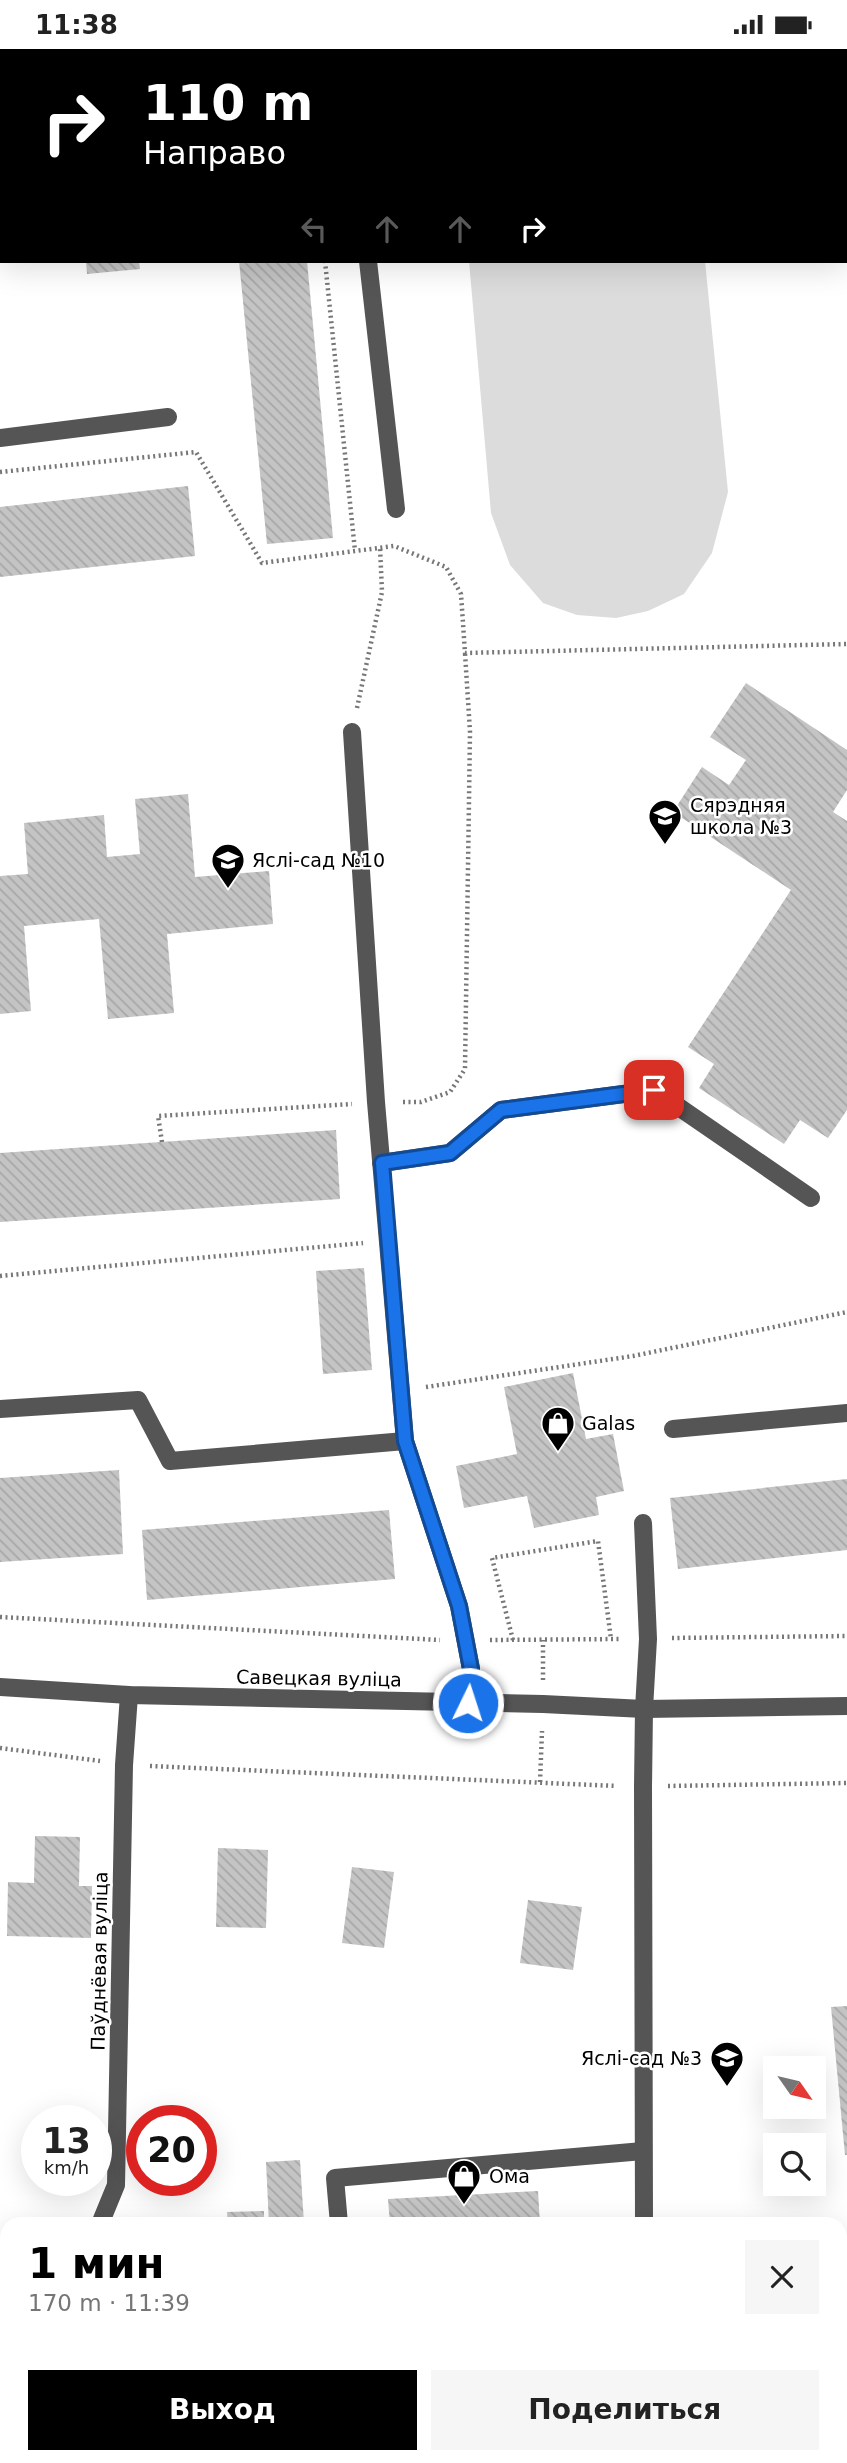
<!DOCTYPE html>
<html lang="ru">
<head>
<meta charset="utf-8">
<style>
  :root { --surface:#fff; --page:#f6f6f6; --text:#222; --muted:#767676; --accent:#000 }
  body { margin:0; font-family:"DejaVu Sans",sans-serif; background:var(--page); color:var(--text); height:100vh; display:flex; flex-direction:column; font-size:26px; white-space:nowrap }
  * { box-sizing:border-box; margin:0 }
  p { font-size:23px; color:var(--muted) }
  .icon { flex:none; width:38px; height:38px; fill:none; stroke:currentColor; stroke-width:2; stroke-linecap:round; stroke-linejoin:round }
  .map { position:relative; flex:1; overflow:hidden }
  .details { position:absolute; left:0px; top:2168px; width:847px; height:247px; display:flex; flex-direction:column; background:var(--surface); border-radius:21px 21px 0 0; box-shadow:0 7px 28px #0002 }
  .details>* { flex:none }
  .hud { position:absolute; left:0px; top:0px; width:847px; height:214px; box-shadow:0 7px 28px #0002; background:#000; color:#fff; overflow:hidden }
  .needle { width:46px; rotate:124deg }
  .buttons { position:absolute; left:763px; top:2007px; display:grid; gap:14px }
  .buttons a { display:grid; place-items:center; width:63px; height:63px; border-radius:0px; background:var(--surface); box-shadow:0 7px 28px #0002; font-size:35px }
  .speed { position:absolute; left:21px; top:2056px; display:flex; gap:14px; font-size:35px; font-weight:700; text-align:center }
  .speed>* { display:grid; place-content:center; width:91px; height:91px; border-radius:50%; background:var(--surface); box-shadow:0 7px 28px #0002; line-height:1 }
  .speed small { font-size:18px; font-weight:400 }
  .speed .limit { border:10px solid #d22; background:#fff; color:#111 }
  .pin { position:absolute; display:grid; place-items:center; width:60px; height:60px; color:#fff; margin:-30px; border-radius:14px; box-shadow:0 4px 10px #0006 }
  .me { position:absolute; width:77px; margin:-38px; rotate:4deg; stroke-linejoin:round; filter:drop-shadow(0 0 5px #0008) }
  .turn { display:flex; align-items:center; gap:24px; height:147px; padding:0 28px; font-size:32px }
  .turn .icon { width:91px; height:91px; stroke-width:2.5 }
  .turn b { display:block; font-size:49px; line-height:60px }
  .lanes { display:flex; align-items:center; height:66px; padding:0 28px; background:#0003; justify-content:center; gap:35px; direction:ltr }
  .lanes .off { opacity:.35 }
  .round { display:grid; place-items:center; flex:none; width:74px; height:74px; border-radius:0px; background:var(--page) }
  .summary { display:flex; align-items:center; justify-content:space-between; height:119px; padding:0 28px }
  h1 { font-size:42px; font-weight:700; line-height:52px; color:var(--accent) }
  .primary-button { display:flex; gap:14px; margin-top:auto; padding:14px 28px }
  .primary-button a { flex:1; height:80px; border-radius:0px; background:var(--accent); color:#fff; font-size:28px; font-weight:700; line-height:80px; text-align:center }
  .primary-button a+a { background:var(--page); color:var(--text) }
  .status { display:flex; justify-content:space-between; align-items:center; height:49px; padding:0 35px; background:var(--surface); direction:ltr }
  .status svg { height:19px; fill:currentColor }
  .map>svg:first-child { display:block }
</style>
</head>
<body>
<div class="status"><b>11:38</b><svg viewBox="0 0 49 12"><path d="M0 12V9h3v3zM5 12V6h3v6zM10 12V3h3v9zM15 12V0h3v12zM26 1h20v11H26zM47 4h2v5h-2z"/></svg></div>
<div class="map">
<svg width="847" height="2414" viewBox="0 0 847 2414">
  <defs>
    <pattern id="building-back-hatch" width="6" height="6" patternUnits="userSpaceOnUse" patternTransform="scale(1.75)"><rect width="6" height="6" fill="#c4c4c4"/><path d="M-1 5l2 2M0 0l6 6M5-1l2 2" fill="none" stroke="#a7a7a7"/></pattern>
  </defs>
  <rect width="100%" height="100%" fill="#fff"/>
  <!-- pitch -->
  <g fill="#dcdcdc">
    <polygon points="683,0 847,0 847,72 845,72 845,2"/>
    <polygon points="469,212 705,212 728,443 712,504 684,545 648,562 616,569 577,566 543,554 510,516 491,464"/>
  </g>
  <!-- building -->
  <g fill="url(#building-back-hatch)">
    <polygon points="86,212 139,212 140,220 87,225"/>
    <polygon points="239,212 307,212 333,489 267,495"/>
    <polygon points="188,437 195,507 0,528 0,458"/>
    <polygon points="746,634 847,701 847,741 833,763 847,772 847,1061 828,1089 800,1071 784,1095 699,1039 714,1015 688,998 791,841 673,763 702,718 729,736 746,711 710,688"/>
    <polygon points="188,745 195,828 269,822 273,875 167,885 174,964 108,970 99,870 24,877 31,962 0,965 0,827 28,825 24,774 104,766 107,808 140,805 135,750"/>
    <polygon points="336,1081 340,1150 0,1173 0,1104"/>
    <polygon points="364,1219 372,1321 323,1325 316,1222"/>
    <polygon points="573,1324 586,1390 613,1385 624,1442 596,1448 599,1466 534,1479 527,1447 464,1459 456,1417 517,1405 504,1338"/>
    <polygon points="119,1421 123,1505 0,1513 0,1429"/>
    <polygon points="847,1430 847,1501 678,1520 670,1449"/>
    <polygon points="389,1461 395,1530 147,1551 142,1481"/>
    <polygon points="35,1787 80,1788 79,1837 92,1837 91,1889 7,1887 8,1833 34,1834"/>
    <polygon points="218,1799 268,1801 266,1879 216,1878"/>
    <polygon points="352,1818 394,1823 384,1899 342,1894"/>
    <polygon points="528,1851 582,1858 573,1921 520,1914"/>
    <polygon points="847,1957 847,2106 845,2106 831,1958"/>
    <polygon points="300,2111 304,2175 269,2175 266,2113"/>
    <polygon points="538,2142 540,2175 390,2175 388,2150"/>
    <polygon points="264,2162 264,2175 228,2175 227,2163"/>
    <polygon points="847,2382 847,2414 800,2414 799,2408 840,2408 840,2383"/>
    <polygon points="754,2408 791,2408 792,2414 756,2414"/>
  </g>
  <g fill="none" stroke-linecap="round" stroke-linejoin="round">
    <!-- path -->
    <g stroke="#777" stroke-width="4.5" stroke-dasharray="2 3.5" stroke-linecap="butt">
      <polyline points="304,0 304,2"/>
      <polyline points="325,212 355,502"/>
      <polyline points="0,423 196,403 262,514 394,497 446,518 461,545 465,604 847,595"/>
      <polyline points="357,659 382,543 380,498"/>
      <polyline points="403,1053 421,1053 450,1043 465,1020 470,683 465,604"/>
      <polyline points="162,1093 158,1067 352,1055"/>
      <polyline points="0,1227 363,1194"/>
      <polyline points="426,1338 633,1307 847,1263"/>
      <polyline points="0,1568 440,1591"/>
      <polyline points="672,1589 847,1587"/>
      <polyline points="490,1591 622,1590"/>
      <polyline points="513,1591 492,1509 598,1492 611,1590"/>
      <polyline points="543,1631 543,1591"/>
      <polyline points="0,1699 100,1712"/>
      <polyline points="150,1717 617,1737"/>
      <polyline points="540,1733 542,1682"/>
      <polyline points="668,1737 847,1734"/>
    </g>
    <!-- minor -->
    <g stroke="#555" stroke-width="18">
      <polyline points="113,0 114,2"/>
      <polyline points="343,0 344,2"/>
      <polyline points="368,212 396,460"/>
      <polyline points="0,389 168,368"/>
      <polyline points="352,683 376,1053 405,1392 459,1557 471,1620 468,1654"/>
      <polyline points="381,1114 450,1104 501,1061 654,1041 811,1149"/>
      <polyline points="0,1360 138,1351 170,1412 405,1392"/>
      <polyline points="673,1380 847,1364"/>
      <polyline points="643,1474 648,1590 644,1660 643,1738 644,2175"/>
      <polyline points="0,1638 129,1646 543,1655 644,1660 847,1657"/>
      <polyline points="100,2175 116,2136 124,1716 129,1646"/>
      <polyline points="339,2175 335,2129 643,2102"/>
      <polyline points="0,2251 7,2252"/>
      <polyline points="672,2408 674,2414"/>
    </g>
  </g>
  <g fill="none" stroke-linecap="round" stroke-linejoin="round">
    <defs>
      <polyline id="route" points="468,1654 471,1620 459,1557 405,1392 382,1114 450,1104 501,1061 654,1041"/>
    </defs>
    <!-- route casing -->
    <use href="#route" stroke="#114b97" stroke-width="18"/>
    <!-- route -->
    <use href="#route" stroke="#1a73e8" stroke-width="12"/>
  </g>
  <!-- icons -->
  <defs>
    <symbol id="school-pin" viewBox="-11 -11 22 30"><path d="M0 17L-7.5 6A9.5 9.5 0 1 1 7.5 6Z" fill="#000" stroke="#fff"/><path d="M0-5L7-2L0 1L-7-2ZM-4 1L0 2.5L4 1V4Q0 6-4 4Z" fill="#fff"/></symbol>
    <symbol id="shop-pin" viewBox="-11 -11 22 30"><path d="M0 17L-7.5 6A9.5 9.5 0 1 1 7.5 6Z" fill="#000" stroke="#fff"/><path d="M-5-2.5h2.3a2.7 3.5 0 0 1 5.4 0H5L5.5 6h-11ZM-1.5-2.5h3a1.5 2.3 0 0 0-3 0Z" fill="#fff"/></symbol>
  </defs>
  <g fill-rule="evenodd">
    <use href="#school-pin" x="646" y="748" width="38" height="52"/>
    <use href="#school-pin" x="209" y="792" width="38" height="52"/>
    <use href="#shop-pin" x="539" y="1355" width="38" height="52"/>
    <use href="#school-pin" x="708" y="1990" width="38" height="52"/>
    <use href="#shop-pin" x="445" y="2108" width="38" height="52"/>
  </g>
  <g text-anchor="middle" stroke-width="5" stroke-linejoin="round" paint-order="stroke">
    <!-- poi labels -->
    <g font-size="19" fill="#000" stroke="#fff" text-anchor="start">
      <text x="690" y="763">Сярэдняя<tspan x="690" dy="22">школа №3</tspan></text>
      <text x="252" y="818">Яслі-сад №10</text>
      <text x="582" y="1381">Galas</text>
      <text x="702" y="2016" text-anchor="end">Яслі-сад №3</text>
      <text x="489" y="2134">Ома</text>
    </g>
    <!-- street labels -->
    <g font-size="19" fill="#000" stroke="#fff">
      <text transform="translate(319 1629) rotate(1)" y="7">Савецкая вуліца</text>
      <text transform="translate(99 1912) rotate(-89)" y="7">Паўднёвая вуліца</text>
    </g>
  </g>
</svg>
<div class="buttons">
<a><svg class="needle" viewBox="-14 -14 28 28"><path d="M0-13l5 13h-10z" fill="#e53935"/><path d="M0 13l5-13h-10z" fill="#767676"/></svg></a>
<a><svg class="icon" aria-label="search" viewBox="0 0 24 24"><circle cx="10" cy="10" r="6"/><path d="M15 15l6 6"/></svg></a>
</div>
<div class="speed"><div>13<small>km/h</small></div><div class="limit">20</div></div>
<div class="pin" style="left:654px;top:1041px;background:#d93025"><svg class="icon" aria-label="arrive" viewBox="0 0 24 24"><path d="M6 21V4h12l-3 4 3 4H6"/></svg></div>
<svg class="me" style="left:468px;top:1654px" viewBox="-20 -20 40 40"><circle r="17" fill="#1a73e8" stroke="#fff" stroke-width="3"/><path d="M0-11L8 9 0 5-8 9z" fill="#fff"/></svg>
<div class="hud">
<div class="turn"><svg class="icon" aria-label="right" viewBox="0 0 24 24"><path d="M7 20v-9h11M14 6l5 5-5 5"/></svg><div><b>110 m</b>Направо</div></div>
<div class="lanes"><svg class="icon off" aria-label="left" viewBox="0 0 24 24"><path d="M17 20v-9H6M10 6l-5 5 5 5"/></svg><svg class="icon off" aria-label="ahead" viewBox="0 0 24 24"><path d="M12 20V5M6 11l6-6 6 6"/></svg><svg class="icon off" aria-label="ahead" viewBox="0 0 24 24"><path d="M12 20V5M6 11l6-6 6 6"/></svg><svg class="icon" aria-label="right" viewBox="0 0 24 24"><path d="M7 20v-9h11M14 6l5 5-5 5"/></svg></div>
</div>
<section class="details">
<div class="summary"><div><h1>1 мин</h1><p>170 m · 11:39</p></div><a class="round"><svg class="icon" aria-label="close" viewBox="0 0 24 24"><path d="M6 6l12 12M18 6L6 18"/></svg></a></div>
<div class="primary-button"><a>Выход</a><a>Поделиться</a></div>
</section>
</div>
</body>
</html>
